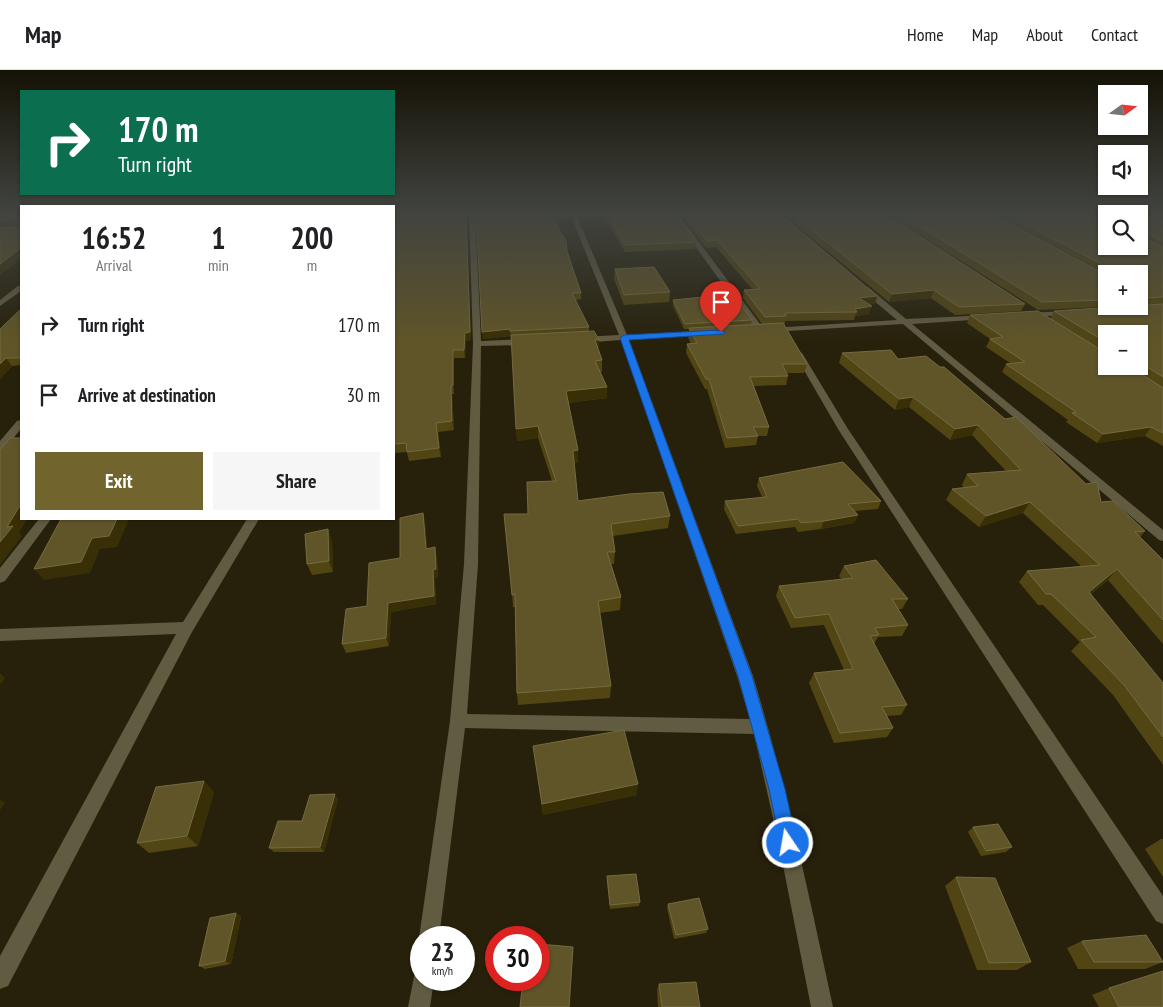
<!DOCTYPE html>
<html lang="en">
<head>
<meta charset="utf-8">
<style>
  :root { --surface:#fff; --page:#f6f6f6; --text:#202124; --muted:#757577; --line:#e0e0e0; --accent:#71642c }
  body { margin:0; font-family:"PT Sans Narrow",sans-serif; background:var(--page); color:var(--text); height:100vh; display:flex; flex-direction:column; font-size:19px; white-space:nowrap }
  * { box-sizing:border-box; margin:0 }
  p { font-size:16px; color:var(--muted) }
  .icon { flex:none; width:28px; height:28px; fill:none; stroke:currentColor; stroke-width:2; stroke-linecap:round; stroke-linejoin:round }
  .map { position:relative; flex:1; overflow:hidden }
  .panel { position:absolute; left:20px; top:135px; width:375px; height:315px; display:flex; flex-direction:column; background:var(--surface); border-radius:0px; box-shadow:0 1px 4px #0004 }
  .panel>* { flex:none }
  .top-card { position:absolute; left:20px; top:20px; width:375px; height:105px; border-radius:0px; box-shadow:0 1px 4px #0004; background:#0b6e4f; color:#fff; overflow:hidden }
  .needle { width:32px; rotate:75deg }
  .fabs { position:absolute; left:1098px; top:15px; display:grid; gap:10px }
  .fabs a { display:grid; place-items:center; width:50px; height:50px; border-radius:0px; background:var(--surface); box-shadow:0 1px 4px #0004; font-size:25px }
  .speed { position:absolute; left:410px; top:856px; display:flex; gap:10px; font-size:25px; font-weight:700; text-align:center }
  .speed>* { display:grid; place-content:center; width:65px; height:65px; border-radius:50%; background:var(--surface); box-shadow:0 1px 4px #0004; line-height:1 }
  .speed small { font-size:12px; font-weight:400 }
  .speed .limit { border:8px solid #d22; background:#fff; color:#111 }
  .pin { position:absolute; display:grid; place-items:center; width:42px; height:42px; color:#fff; margin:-51px -21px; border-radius:50% 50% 50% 0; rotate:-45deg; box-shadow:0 0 5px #0007 }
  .pin .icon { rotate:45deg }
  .me { position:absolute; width:55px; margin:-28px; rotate:348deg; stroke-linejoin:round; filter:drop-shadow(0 0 4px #0008) }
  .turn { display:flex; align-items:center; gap:18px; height:105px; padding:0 15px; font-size:22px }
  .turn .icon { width:65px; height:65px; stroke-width:2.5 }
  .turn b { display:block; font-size:35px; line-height:42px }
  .eta { display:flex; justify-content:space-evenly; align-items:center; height:85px; text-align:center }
  .eta b { font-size:30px; font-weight:700; line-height:35px }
  .button { display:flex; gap:10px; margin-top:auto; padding:10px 15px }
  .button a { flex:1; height:58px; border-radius:0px; background:var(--accent); color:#fff; font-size:20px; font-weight:700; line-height:58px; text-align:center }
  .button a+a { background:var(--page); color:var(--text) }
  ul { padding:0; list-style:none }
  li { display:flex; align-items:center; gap:15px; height:70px; padding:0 15px }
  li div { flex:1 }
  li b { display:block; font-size:19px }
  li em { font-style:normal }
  header { display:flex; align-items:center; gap:30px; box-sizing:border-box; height:70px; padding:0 25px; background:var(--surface); border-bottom:1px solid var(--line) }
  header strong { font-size:24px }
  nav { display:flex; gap:28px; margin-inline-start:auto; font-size:18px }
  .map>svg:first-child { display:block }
</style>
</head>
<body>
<header>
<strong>Map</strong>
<nav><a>Home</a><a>Map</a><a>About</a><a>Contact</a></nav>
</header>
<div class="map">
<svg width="1163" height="937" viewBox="0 0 1163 937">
  <rect width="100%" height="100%" fill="#27210b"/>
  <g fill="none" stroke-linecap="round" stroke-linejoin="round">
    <!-- minor -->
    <g fill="#615b42" fill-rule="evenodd">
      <path d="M 469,141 L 475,141 L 481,271 L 526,269 L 530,272 L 526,275 L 481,276 L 478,494 L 467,644 L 750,649 L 737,606 L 621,270 L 581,273 L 577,270 L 581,267 L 619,265 L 569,141 L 575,141 L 627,265 L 704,261 L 708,263 L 704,265 L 629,270 L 753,606 C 786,714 809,826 833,937 L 811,937 L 778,770 L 754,664 L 465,658 L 439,868 L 421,868 L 421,874 L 419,868 L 450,651 L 464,494 L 473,274 Z"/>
      <polygon points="670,141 676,141 763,258 763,262 757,262"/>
      <polygon points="18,216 21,216 21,221 0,236 0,230"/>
      <polygon points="862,217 868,217 906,249 989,245 989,249 986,249 912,254 1163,460 1163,471 1159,470 903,254 771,262 767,260 771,258 897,250 862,221"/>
      <polygon points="1068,241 1072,243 1071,245 1026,247 1022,245 1026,243"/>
      <polygon points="798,280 802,283 848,359 1163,826 1163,854 1156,851 838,359 794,283"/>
      <polygon points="21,350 21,359 4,379 0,380 0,371 17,351"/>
      <polygon points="39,449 51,449 5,511 0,513 0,498"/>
      <polygon points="247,449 259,449 192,562 8,916 0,919 0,886 176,564 0,571 0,559 183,552"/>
      <polygon points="421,900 421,910 434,910 430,937 408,937 415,902"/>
    </g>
  </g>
  <!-- wall -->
  <g fill="#504513" fill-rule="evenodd">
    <polygon points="394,141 460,141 394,145"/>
    <polygon points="493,141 570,143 570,149 553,150 567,181 581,223 581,229 575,230 589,257 589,262 599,270 598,280 602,290 602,302 600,302 607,317 607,328 568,333 578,392 574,393 578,431 670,446 668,458 613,466 615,482 614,494 611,494 621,527 620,540 600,543 611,616 610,628 518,635 517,623 515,537 513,537 512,525 528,444 552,411 538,368 517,371 511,266 483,269"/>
    <polygon points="576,141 673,141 696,172 695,179 625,182 605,148 580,149"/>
    <polygon points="678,141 777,141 877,226 875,234 869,234 869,244 855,246 854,250 785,251 785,254 784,254 807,294 804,303 787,303 788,306 786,315 754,316 769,357 767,366 758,366 756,375 725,378 707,319 705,319 686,283 687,274 691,274 688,267 689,259 684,259 673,236 673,230 752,250 751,255 762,254 743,228 744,220 753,220 716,177 706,178"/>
    <polygon points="779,141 881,141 1025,234 1021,241 955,245 931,228 889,232"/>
    <path d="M 883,141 L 1163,141 L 1163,376 L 1145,366 L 1097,373 L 1066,352 L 1068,350 L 1002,302 L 1006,294 L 1010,293 L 986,277 L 990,269 L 967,253 L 970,245 L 1050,249 L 1054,241 L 1139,236 L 1139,204 L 1106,204 L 1106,236 L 1127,236 L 1038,240 ZM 1106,144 L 1139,176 L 1106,176 ZM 1106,264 L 1139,264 L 1139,296 L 1106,296 Z"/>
    <polygon points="466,142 471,270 466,271 465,288 454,288 454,324 452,324 454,360 438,362 441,387 409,391 407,382 394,383 394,145"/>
    <polygon points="615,199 670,222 669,232 624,235 614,209"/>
    <polygon points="21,239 21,295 12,296 0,309 0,259"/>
    <polygon points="842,283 898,289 1101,432 1145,461 1140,467 1163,490 1163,574 1108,510 1091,524 1163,613 1163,695 1113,625 1071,581 1080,572 1043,535 1038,535 1019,512 1027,501 1081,496 1023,443 979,457 946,430 952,419 964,418 962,415 967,404 1006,401 972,365 950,370 909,337 895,340 839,293"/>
    <polygon points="759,408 881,431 878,439 855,441 858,445 854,453 821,459 798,462 795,457 736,464 724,439 725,431 762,427 757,416"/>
    <polygon points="423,443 425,452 427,478 437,486 438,508 435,508 436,534 391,542 389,576 346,583 342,574 400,488"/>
    <polygon points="332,471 333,502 312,505 307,494"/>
    <polygon points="844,496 908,529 902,539 898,539 908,555 902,566 878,567 874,574 907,635 901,645 887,646 893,658 887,667 834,673 809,613 814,603 844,600 824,555 791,558 776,526 779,516 842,510 839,506"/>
    <polygon points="533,676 637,725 543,745"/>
    <polygon points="214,722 198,776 149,783 137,773"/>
    <polygon points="338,729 324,782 274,782 269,778 302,751"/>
    <polygon points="973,757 1012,777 1006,782 981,786 968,762"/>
    <polygon points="1161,769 1163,769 1163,807 1145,779"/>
    <polygon points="607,806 640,832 639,836 610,839 607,811"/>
    <polygon points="956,807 1031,892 1017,900 977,900 945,816"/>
    <polygon points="668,834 708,859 706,863 674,869 667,838"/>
    <polygon points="236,843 241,847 231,894 205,899 199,896"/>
    <polygon points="1082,871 1163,892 1145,899 1078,899 1067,878"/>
    <polygon points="659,914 700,937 658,937 657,920"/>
    <polygon points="1109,918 1163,937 1099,937 1092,925"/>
  </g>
  <!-- shaded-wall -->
  <g fill="#392f07">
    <polygon points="466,142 471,270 466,271 465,288 464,280"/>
    <polygon points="17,149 21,156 0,158 0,151"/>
    <polygon points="21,178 21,189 0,205 0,194"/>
    <polygon points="934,220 931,228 889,232 892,224"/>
    <polygon points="877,226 875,234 856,235 859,228"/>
    <polygon points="872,236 869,244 855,246 857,242 855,239"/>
    <polygon points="510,259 511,266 483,269 482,262"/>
    <polygon points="595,270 599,270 598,281"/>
    <polygon points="453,280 454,288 454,324 453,315"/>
    <polygon points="6,288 12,296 0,309 0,294"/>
    <polygon points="451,316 452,324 454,360 452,351"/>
    <polygon points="607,317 607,328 566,333 566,321"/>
    <polygon points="913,327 909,337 895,340 899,329"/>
    <polygon points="436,353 438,362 441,387 439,378"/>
    <polygon points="978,355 972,365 950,370 955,359"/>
    <polygon points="538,356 538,368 517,371 516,359"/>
    <polygon points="1151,357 1145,366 1097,373 1103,364"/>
    <polygon points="578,380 578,392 573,393 573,381"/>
    <polygon points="1030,432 1023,443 979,457 986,446"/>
    <polygon points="21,434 21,449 27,449 19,463 22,466 0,495 0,472 7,457"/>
    <polygon points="423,443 425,452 428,487 426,479"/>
    <polygon points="858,445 854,453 821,459 824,451"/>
    <polygon points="117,449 129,449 117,477 100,479 90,503 44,510 34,499 92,468"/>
    <polygon points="328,459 332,471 333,502 329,491"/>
    <polygon points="435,477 437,486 438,508 435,508 436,534 391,542 389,576 386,568 388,533 433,500"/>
    <polygon points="1117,499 1108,510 1080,532 1089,522"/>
    <polygon points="0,603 5,608 0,615"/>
    <polygon points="204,711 214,722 198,776 187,766"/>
    <polygon points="638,714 637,725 543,745 542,734"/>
    <polygon points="335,724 338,729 324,782 320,777"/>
    <polygon points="0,730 5,733 0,740"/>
    <polygon points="236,843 241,847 231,894 225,891"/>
    <polygon points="573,877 573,885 570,937 569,937"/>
  </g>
  <!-- building -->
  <g fill="#605528" stroke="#746b42">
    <polygon points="0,141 21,141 21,178 0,194 0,158 17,157 19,155 17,149 0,151"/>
    <polygon points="493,141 569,141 570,143 550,144 566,171 567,181 581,223 572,223 589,257 510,261 510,259 482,262 476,142"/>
    <polygon points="606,141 673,141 696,172 625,175"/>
    <polygon points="684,141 777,141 877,226 859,228 872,236 855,239 857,242 785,243 786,246 765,247 744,220 760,219 717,170 707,171"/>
    <polygon points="788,141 881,141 1025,234 959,237 934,220 892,224"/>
    <polygon points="895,141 985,141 1106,205 1106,230 1042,232"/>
    <polygon points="1000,141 1083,141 1106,152 1106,176 1139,176 1139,144 1106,144 1106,146 1098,141 1152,141 1163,147 1163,171 1144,162 1142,163 1141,168 1163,177 1163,227 1139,228 1139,204 1112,204 1111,199"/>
    <polygon points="466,142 470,262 465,263 464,280 453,280 453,315 451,316 452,351 436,353 439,378 407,382 406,373 394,374 394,145"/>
    <polygon points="654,197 670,222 624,225 615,199"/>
    <polygon points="733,224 752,250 685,254 673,230"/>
    <polygon points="1163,234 1163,307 1139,292 1139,264 1106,264 1106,272 1054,241"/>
    <polygon points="21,239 21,288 6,288 0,294 0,259"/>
    <polygon points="1038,241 1106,283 1106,296 1129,296 1163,318 1163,363 1151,357 1103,364 1072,343 1076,342 1006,294 1025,292 990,269 1003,267 970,245"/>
    <polygon points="783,253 807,294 782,294 788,306 750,307 769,357 753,357 758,366 727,368 709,309 706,309 687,274 697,273 689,258"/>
    <polygon points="594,261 599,270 595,270 602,290 595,291 607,317 566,321 578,380 573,381 578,431 629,424 663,422 670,446 611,454 615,482 607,482 621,527 598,531 611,616 517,623 515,524 512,525 504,444 528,444 527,412 556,411 538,356 516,359 511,265"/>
    <polygon points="891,280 898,289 926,286 940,297 944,297 1005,349 1016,347 1086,414 1097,412 1101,432 1113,431 1145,461 1135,462 1163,490 1163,550 1117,499 1089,522 1163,613 1163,667 1124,615 1081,570 1096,567 1051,524 1046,524 1027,501 1100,495 1030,432 986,446 952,419 978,416 967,404 1021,400 978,355 955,359 913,327 899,329 842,283"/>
    <polygon points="10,368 21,368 21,434 7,457 13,456 0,472 0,380"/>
    <polygon points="843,392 881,431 848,434 858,445 824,451 801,453 798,449 738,456 725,431 767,427 759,408"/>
    <polygon points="423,443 426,479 435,477 436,499 433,500 434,526 388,533 386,568 342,574 346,539 367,536 369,493 400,488 400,448"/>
    <polygon points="61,449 117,449 109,466 92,468 81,492 34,499"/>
    <polygon points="328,459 329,491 307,494 305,464"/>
    <polygon points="876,490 908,529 892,529 908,555 875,558 879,565 870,566 907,635 882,637 893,658 840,663 814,603 853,599 829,544 795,548 779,516 853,508 844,496"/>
    <polygon points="624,660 638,714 542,734 533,676"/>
    <polygon points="204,711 187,766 137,773 156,717"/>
    <polygon points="335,724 320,777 269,778 278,751 302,751 310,725"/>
    <polygon points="998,754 1012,777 986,781 973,757"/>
    <polygon points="636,804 640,832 610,835 607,806"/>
    <polygon points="956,807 995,808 1031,892 989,893"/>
    <polygon points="699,828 708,859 676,865 668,834"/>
    <polygon points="236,843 225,891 199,896 210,848"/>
    <polygon points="1146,865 1163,892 1094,892 1082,871"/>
    <polygon points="539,874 573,877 569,937 520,937 523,910 539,910"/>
    <polygon points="1163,901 1163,937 1119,937 1109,918"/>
    <polygon points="696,912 700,937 662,937 659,914"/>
  </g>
  <!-- sky -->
  <linearGradient id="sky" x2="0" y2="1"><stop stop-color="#151206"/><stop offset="0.52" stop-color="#41433f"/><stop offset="1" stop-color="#41433f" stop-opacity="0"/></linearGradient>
  <rect width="1163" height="273" fill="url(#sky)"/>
  <!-- route -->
  <polygon fill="#1a73e8" stroke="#114b97" points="721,260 725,262 724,264 629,270 752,606 785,719 797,773 794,779 788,782 782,779 780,773 769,719 738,606 620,268 624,265"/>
</svg>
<div class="fabs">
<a><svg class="needle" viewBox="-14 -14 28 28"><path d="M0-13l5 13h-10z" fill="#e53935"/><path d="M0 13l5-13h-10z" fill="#757577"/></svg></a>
<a><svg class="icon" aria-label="sound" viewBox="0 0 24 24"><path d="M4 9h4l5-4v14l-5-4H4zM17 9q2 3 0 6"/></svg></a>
<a><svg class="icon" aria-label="search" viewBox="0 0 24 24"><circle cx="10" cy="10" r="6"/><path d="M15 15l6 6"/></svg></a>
<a>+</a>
<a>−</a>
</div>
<div class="speed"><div>23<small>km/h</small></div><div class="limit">30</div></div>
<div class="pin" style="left:721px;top:262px;background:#d93025"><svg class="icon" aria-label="arrive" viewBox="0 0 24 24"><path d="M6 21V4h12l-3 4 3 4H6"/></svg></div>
<svg class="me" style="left:788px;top:773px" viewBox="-20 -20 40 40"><circle r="17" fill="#1a73e8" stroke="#fff" stroke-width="3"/><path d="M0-11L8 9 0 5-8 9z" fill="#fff"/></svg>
<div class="top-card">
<div class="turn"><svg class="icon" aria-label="right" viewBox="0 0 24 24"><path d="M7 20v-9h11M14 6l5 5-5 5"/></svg><div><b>170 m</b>Turn right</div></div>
</div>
<section class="panel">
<div class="eta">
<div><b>16:52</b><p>Arrival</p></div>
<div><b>1</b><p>min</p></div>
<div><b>200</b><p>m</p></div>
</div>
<ul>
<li><svg class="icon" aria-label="right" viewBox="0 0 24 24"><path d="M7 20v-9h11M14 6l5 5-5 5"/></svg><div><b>Turn right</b></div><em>170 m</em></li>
<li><svg class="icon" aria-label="arrive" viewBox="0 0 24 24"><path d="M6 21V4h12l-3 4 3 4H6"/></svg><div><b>Arrive at destination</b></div><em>30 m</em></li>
</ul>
<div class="button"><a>Exit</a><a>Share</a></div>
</section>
</div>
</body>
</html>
